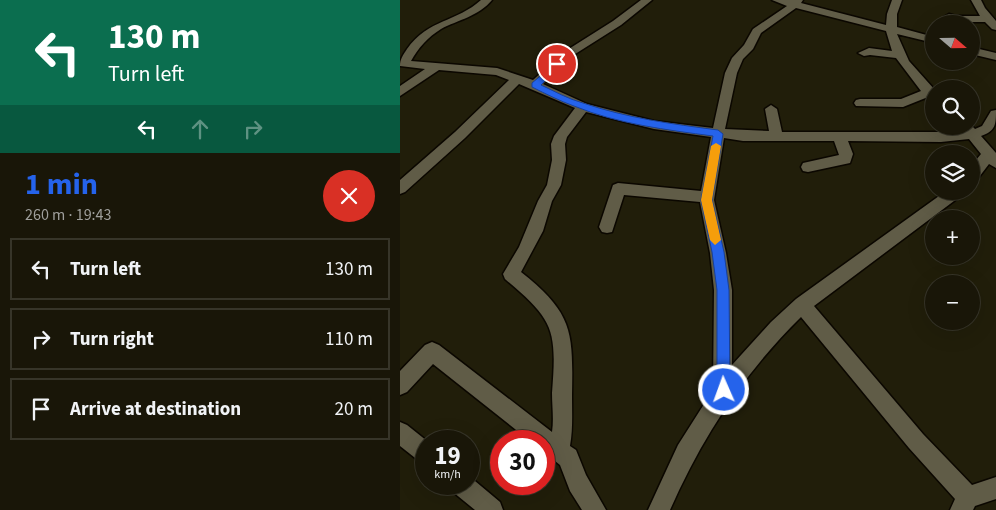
<!DOCTYPE html>
<html lang="en">
<head>
<meta charset="utf-8">
<style>
  :root { --surface:#191608; --page:#262316; --text:#f1f3f6; --muted:#9f9f9c; --line:#373529; --accent:#2563eb }
  body { margin:0; font-family:"Source Sans 3",sans-serif; background:var(--page); color:var(--text); height:100vh; display:flex; flex-direction:column; font-size:19px; white-space:nowrap }
  * { box-sizing:border-box; margin:0 }
  p { font-size:16px; color:var(--muted) }
  .icon { flex:none; width:28px; height:28px; fill:none; stroke:currentColor; stroke-width:2; stroke-linecap:round; stroke-linejoin:round }
  .map { position:relative; flex:1; overflow:hidden }
  .panel { display:flex; flex-direction:column; background:var(--surface); width:400px }
  .panel>* { flex:none }
  .top-card { background:#0b6e4f; color:#fff; overflow:hidden }
  .needle { width:32px; rotate:110deg }
  .controls { position:absolute; left:525px; top:15px; display:grid; gap:10px }
  .controls a { display:grid; place-items:center; width:55px; height:55px; border-radius:50%; background:var(--surface); box-shadow:0 5px 20px #0002,0 0 0 1px var(--line); font-size:25px }
  .speed { position:absolute; left:15px; top:430px; display:flex; gap:10px; font-size:25px; font-weight:700; text-align:center }
  .speed>* { display:grid; place-content:center; width:65px; height:65px; border-radius:50%; background:var(--surface); box-shadow:0 5px 20px #0002,0 0 0 1px var(--line); line-height:1 }
  .speed small { font-size:12px; font-weight:400 }
  .speed .limit { border:8px solid #d22; background:#fff; color:#111 }
  .pin { position:absolute; display:grid; place-items:center; width:42px; height:42px; color:#fff; margin:-21px; border:2px solid #fff; border-radius:50%; box-shadow:0 1px 5px #0007 }
  .me { position:absolute; width:55px; margin:-28px; rotate:358deg; stroke-linejoin:round; filter:drop-shadow(0 0 4px #0008) }
  .turn { display:flex; align-items:center; gap:18px; height:105px; padding:0 25px; font-size:22px }
  .turn .icon { width:65px; height:65px; stroke-width:2.5 }
  .turn b { display:block; font-size:35px; line-height:42px }
  .lanes { display:flex; align-items:center; height:48px; padding:0 25px; background:#0003; justify-content:center; gap:25px; direction:ltr }
  .lanes .off { opacity:.35 }
  .round { display:grid; place-items:center; flex:none; width:52px; height:52px; border-radius:26px; background:var(--page) }
  .overview { display:flex; align-items:center; justify-content:space-between; height:85px; padding:0 25px }
  h1 { font-size:30px; font-weight:700; line-height:38px; color:var(--accent) }
  ul { padding:0; list-style:none }
  li { display:flex; align-items:center; gap:15px; height:62px; margin:0 10px 8px; padding:0 15px; border:2px solid var(--line); border-radius:0px }
  li div { flex:1 }
  li b { display:block; font-size:19px }
  li em { font-style:normal }
  main { display:flex; flex:1; min-height:0 }
  .map>svg:first-child { display:block }
</style>
</head>
<body>
<main>
<section class="panel">
<div class="top-card">
<div class="turn"><svg class="icon" aria-label="left" viewBox="0 0 24 24"><path d="M17 20v-9H6M10 6l-5 5 5 5"/></svg><div><b>130 m</b>Turn left</div></div>
<div class="lanes"><svg class="icon" aria-label="left" viewBox="0 0 24 24"><path d="M17 20v-9H6M10 6l-5 5 5 5"/></svg><svg class="icon off" aria-label="ahead" viewBox="0 0 24 24"><path d="M12 20V5M6 11l6-6 6 6"/></svg><svg class="icon off" aria-label="right" viewBox="0 0 24 24"><path d="M7 20v-9h11M14 6l5 5-5 5"/></svg></div>
</div>
<div class="overview"><div><h1>1 min</h1><p>260 m · 19:43</p></div><a class="round" style="background:#d93025;color:#fff"><svg class="icon" aria-label="close" viewBox="0 0 24 24"><path d="M6 6l12 12M18 6L6 18"/></svg></a></div>
<ul>
<li><svg class="icon" aria-label="left" viewBox="0 0 24 24"><path d="M17 20v-9H6M10 6l-5 5 5 5"/></svg><div><b>Turn left</b></div><em>130 m</em></li>
<li><svg class="icon" aria-label="right" viewBox="0 0 24 24"><path d="M7 20v-9h11M14 6l5 5-5 5"/></svg><div><b>Turn right</b></div><em>110 m</em></li>
<li><svg class="icon" aria-label="arrive" viewBox="0 0 24 24"><path d="M6 21V4h12l-3 4 3 4H6"/></svg><div><b>Arrive at destination</b></div><em>20 m</em></li>
</ul>
</section>
<div class="map">
<svg width="596" height="510" viewBox="0 0 596 510">
  <rect width="100%" height="100%" fill="#211e0a"/>
  <g fill="none" stroke-linecap="round" stroke-linejoin="round">
    <defs>
      <g id="minor">
        <path d="M 81,0 L 92,0 C 79,16 58,20 41,29 C 28,37 18,48 11,61 L 97,68 L 133,80 L 164,52 L 213,21 L 241,0 L 252,0 L 221,25 L 172,56 L 143,84 L 187,104 L 254,121 L 313,128 L 325,73 L 332,58 L 344,45 L 353,29 L 387,6 L 372,0 L 403,0 L 401,3 L 486,25 L 487,14 L 492,0 L 502,0 L 497,14 L 497,27 L 534,37 L 534,43 L 497,34 L 509,61 L 534,89 L 534,100 L 528,97 L 503,107 L 456,106 L 454,103 L 456,100 L 460,99 L 501,99 L 521,91 L 496,58 L 470,55 L 464,56 L 458,53 L 469,48 L 492,51 L 486,31 L 396,8 L 361,33 L 353,49 L 343,59 L 337,73 L 325,129 L 369,131 L 365,109 L 371,105 L 377,109 L 382,132 L 541,132 L 562,130 L 560,126 L 571,126 L 571,125 L 575,129 L 582,126 L 591,111 L 596,110 C 596,124 596,131 581,136 L 596,153 L 596,168 L 589,164 L 576,181 L 571,182 L 571,166 L 581,154 L 569,139 L 541,142 L 448,141 L 453,154 L 450,163 L 408,172 L 403,171 L 401,167 L 403,163 L 439,155 L 434,141 L 343,141 L 324,138 L 314,200 L 326,253 L 332,290 L 332,365 L 371,322 L 396,299 L 546,191 L 564,191 L 562,195 L 414,306 L 523,434 L 572,485 L 596,477 L 596,499 L 575,506 L 573,510 L 550,510 L 555,499 L 509,448 L 401,317 C 344,373 302,437 270,510 L 248,510 L 278,445 L 313,390 L 314,290 L 310,253 L 300,202 L 224,195 L 212,232 L 207,233 L 202,232 L 199,227 L 213,185 L 218,183 L 301,191 L 311,137 L 254,129 L 186,112 L 167,137 L 165,144 L 166,160 L 161,185 L 152,201 L 143,231 L 121,272 C 174,314 173,332 172,396 C 172,414 173,429 170,446 L 176,450 L 186,475 L 206,510 L 182,510 L 170,491 L 160,465 L 144,452 L 144,441 L 130,441 L 33,364 L 7,392 L 0,395 L 0,371 L 25,345 L 32,342 L 39,345 L 152,432 C 154,419 152,406 152,393 C 157,329 154,320 105,279 L 103,274 L 119,247 L 138,201 L 147,185 L 152,160 L 151,144 L 154,136 L 175,108 L 119,84 L 65,138 L 5,192 L 0,194 L 0,180 L 55,132 L 109,80 L 96,75 L 39,70 L 0,96 L 0,86 L 25,69 L 0,66 C 0,59 3,55 7,49 C 28,19 57,22 81,0 Z"/>
        <polygon points="571,0 581,0 585,8 596,21 596,30 592,29 585,22 555,22 544,17 549,14 556,16 580,16"/>
        <polygon points="571,47 596,53 596,60 571,54"/>
        <polygon points="0,422 7,425 27,441 26,464 19,461 0,446"/>
        <polygon points="69,476 100,502 103,510 75,510 53,492 50,484 69,484"/>
      </g>
    </defs>
    <!-- minor casing -->
    <use href="#minor" stroke="#0b0700" stroke-width="3"/>
    <!-- minor -->
    <use href="#minor" fill="#605c47" fill-rule="evenodd"/>
  </g>
  <!-- route -->
  <path fill="#2563eb" stroke="#184099" d="M 157,62 L 160,63 L 160,66 L 141,85 C 154,91 168,99 183,103 C 227,118 272,124 318,130 L 323,134 L 312,200 L 324,252 L 329,290 L 330,390 L 328,395 L 324,397 L 319,395 L 317,390 L 317,290 L 312,252 L 301,200 L 313,136 C 267,130 218,124 174,106 C 160,101 146,94 132,87 L 132,83 Z"/>
  <!-- slow -->
  <polygon fill="#f59e0b" points="316,143 321,146 312,200 321,240 315,245 310,240 301,200 311,146"/>
</svg>
<div class="controls">
<a><svg class="needle" viewBox="-14 -14 28 28"><path d="M0-13l5 13h-10z" fill="#e53935"/><path d="M0 13l5-13h-10z" fill="#9f9f9c"/></svg></a>
<a><svg class="icon" aria-label="search" viewBox="0 0 24 24"><circle cx="10" cy="10" r="6"/><path d="M15 15l6 6"/></svg></a>
<a><svg class="icon" aria-label="layers" viewBox="0 0 24 24"><path d="M12 4l9 5-9 5-9-5zM3 14l9 5 9-5"/></svg></a>
<a>+</a>
<a>−</a>
</div>
<div class="speed"><div>19<small>km/h</small></div><div class="limit">30</div></div>
<div class="pin" style="left:157px;top:64px;background:#d93025"><svg class="icon" aria-label="arrive" viewBox="0 0 24 24"><path d="M6 21V4h12l-3 4 3 4H6"/></svg></div>
<svg class="me" style="left:324px;top:390px" viewBox="-20 -20 40 40"><circle r="17" fill="#2563eb" stroke="#fff" stroke-width="3"/><path d="M0-11L8 9 0 5-8 9z" fill="#fff"/></svg>
</div>
</main>
</body>
</html>
